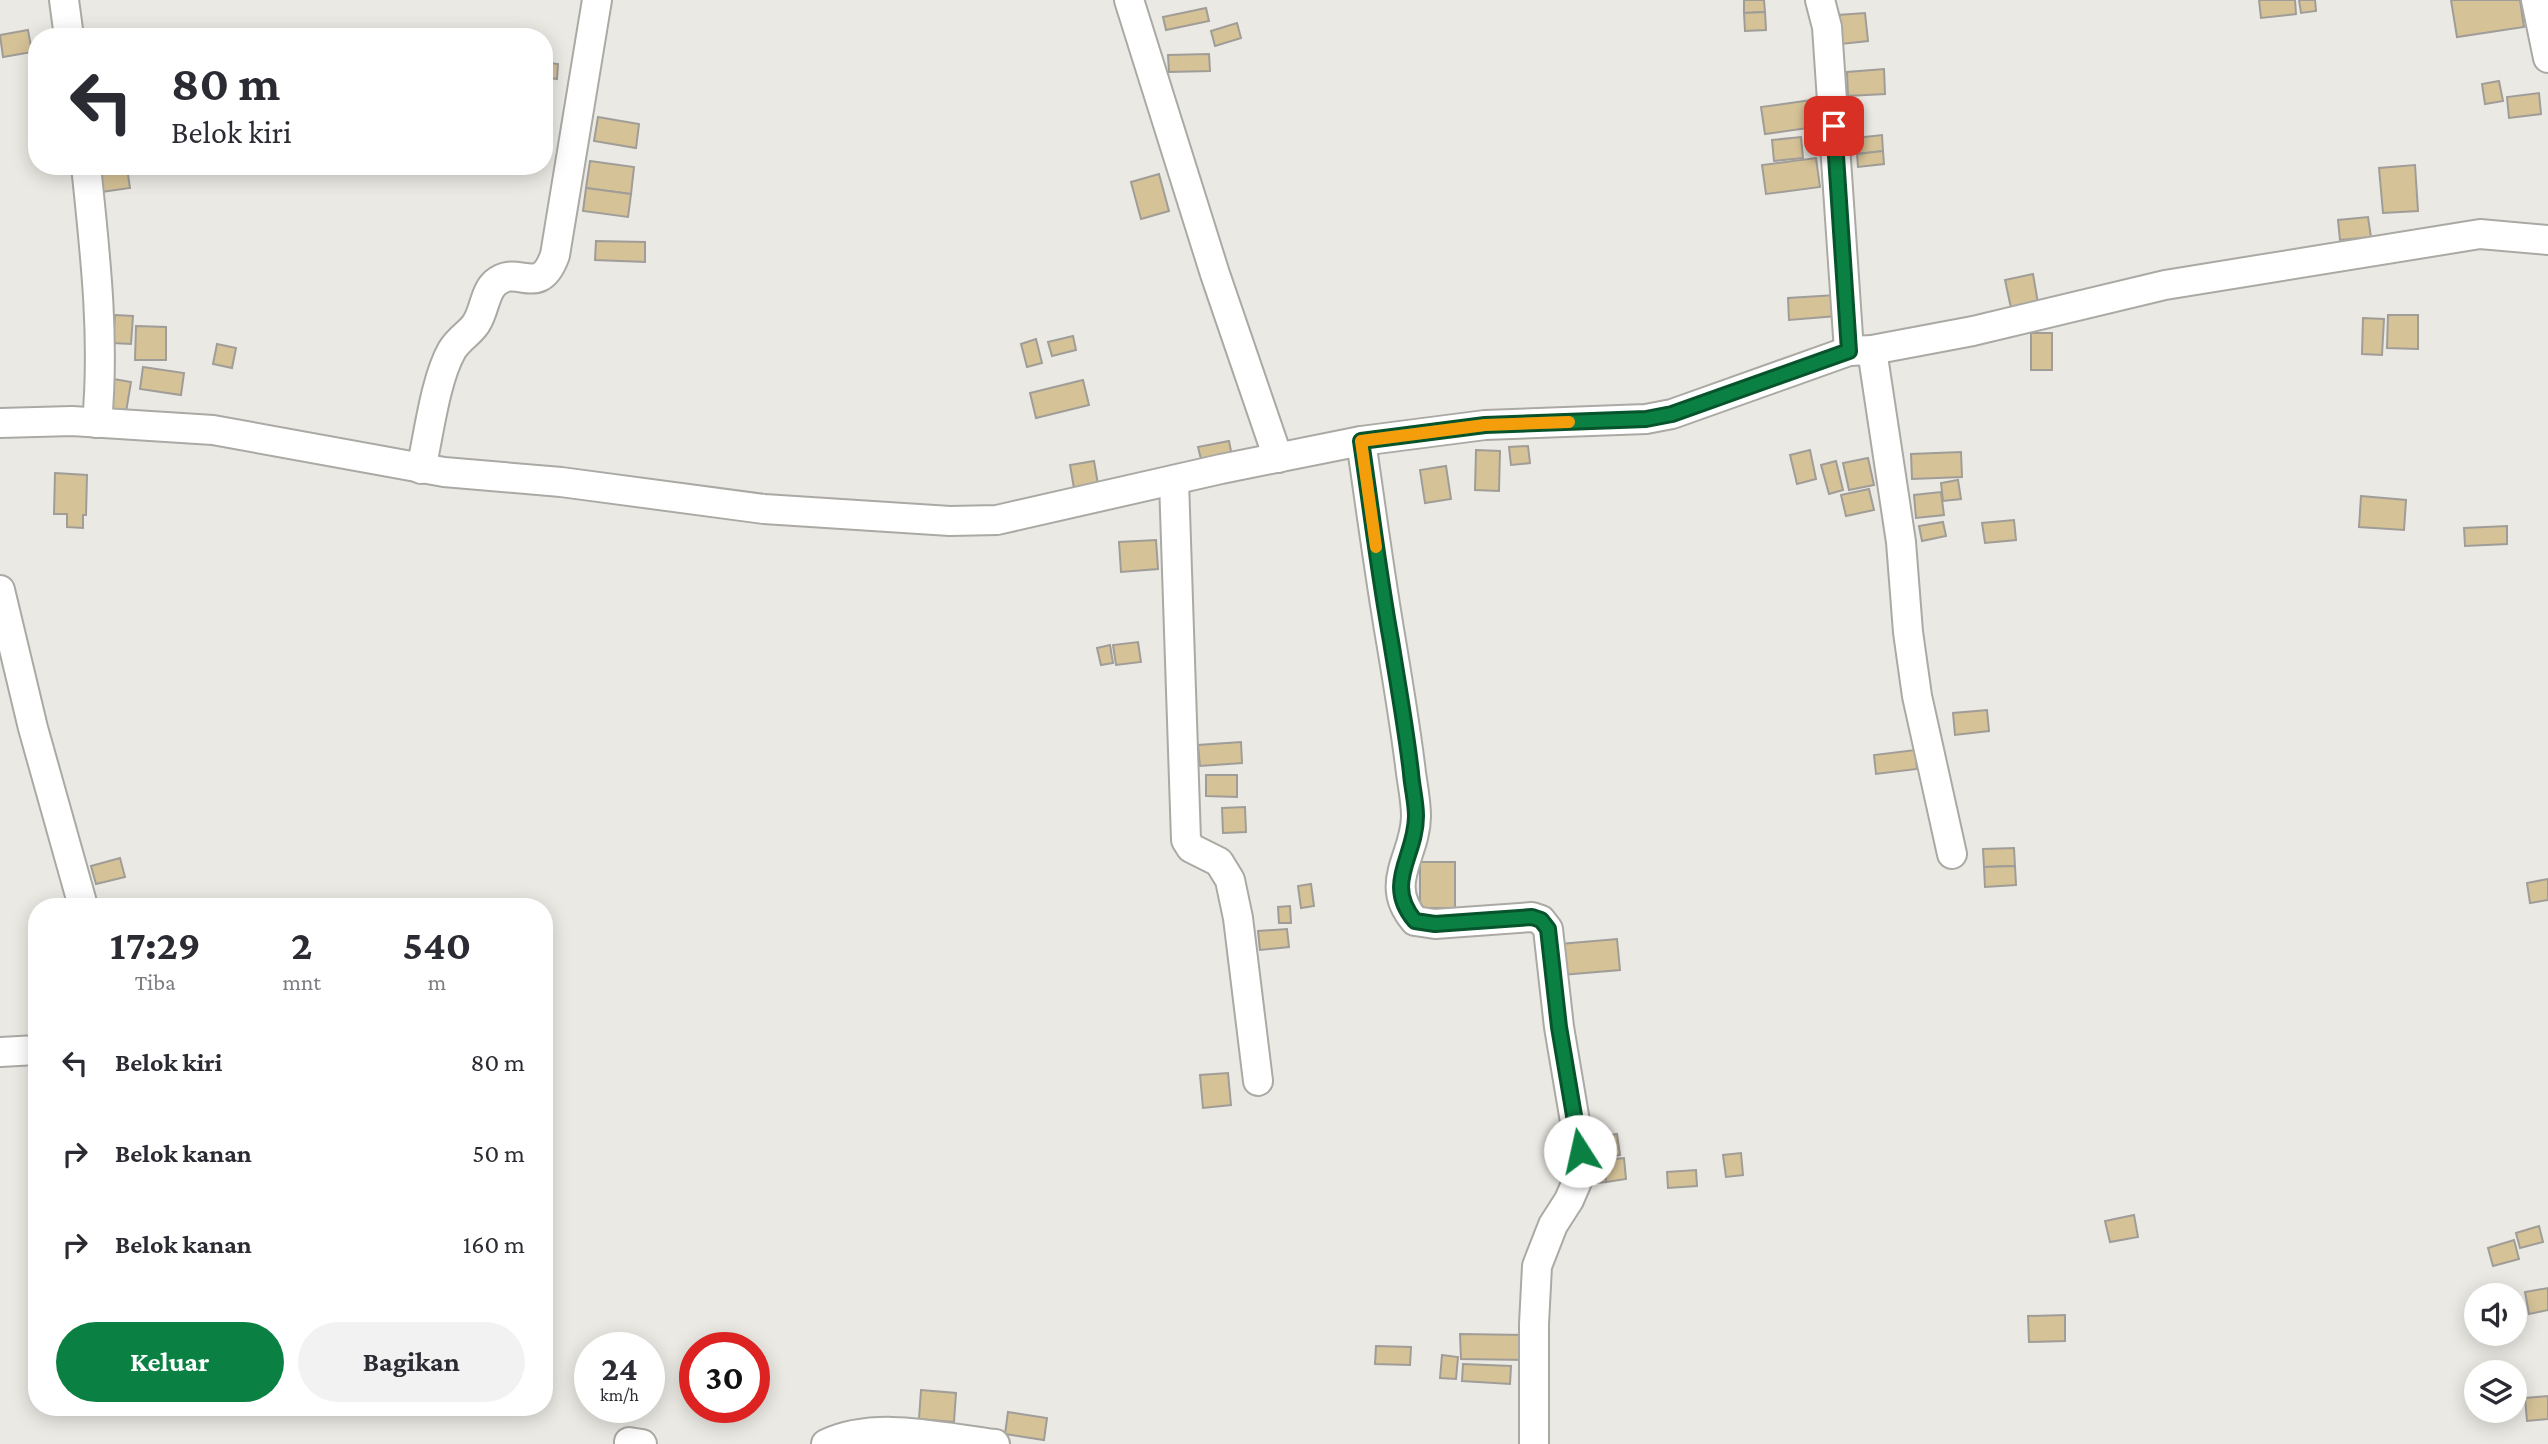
<!DOCTYPE html>
<html lang="id">
<head>
<meta charset="utf-8">
<style>
  :root { --surface:#fff; --page:#f2f2f3; --text:#2b2b33; --muted:#7c7c81; --accent:#0b8043 }
  body { margin:0; font-family:"Crimson Pro",serif; background:var(--page); color:var(--text); height:100vh; display:flex; flex-direction:column; font-size:26px; white-space:nowrap }
  * { box-sizing:border-box; margin:0 }
  p { font-size:23px; color:var(--muted) }
  .icon { flex:none; width:38px; height:38px; fill:none; stroke:currentColor; stroke-width:2; stroke-linecap:round; stroke-linejoin:round }
  .map { position:relative; flex:1; overflow:hidden }
  .side { position:absolute; left:28px; top:898px; width:525px; height:518px; display:flex; flex-direction:column; background:var(--surface); border-radius:28px; box-shadow:0 4px 18px #0003 }
  .side>* { flex:none }
  .hud { position:absolute; left:28px; top:28px; width:525px; height:147px; border-radius:28px; box-shadow:0 4px 18px #0003; background:#fff; color:var(--text); overflow:hidden }
  .buttons { position:absolute; left:2464px; top:1283px; display:grid; gap:14px }
  .buttons a { display:grid; place-items:center; width:63px; height:63px; border-radius:50%; background:var(--surface); box-shadow:0 4px 18px #0003; font-size:35px }
  .speed { position:absolute; left:574px; top:1332px; display:flex; gap:14px; font-size:35px; font-weight:700; text-align:center }
  .speed>* { display:grid; place-content:center; width:91px; height:91px; border-radius:50%; background:var(--surface); box-shadow:0 4px 18px #0003; line-height:1 }
  .speed small { font-size:18px; font-weight:400 }
  .speed .limit { border:10px solid #d22; background:#fff; color:#111 }
  .pin { position:absolute; display:grid; place-items:center; width:60px; height:60px; color:#fff; margin:-30px; border-radius:14px; box-shadow:0 4px 10px #0006 }
  .me { position:absolute; width:77px; margin:-38px; rotate:350deg; stroke-linejoin:round; filter:drop-shadow(0 0 5px #0008) }
  .turn { display:flex; align-items:center; gap:24px; height:147px; padding:0 28px; font-size:32px }
  .turn .icon { width:91px; height:91px; stroke-width:2.5 }
  .turn b { display:block; font-size:49px; line-height:60px }
  .eta { display:flex; justify-content:space-evenly; align-items:center; height:119px; text-align:center }
  .eta b { font-size:42px; font-weight:700; line-height:49px }
  .cta { display:flex; gap:14px; margin-top:auto; padding:14px 28px }
  .cta a { flex:1; height:80px; border-radius:42px; background:var(--accent); color:#fff; font-size:28px; font-weight:700; line-height:80px; text-align:center }
  .cta a+a { background:var(--page); color:var(--text) }
  ul { padding:0; list-style:none }
  li { display:flex; align-items:center; gap:21px; height:91px; padding:0 28px }
  li div { flex:1 }
  li b { display:block; font-size:26px }
  li em { font-style:normal }
  .map>svg:first-child { display:block }
</style>
</head>
<body>
<div class="map">
<svg width="2548" height="1444" viewBox="0 0 2548 1444">
  <rect width="100%" height="100%" fill="#ebe9e3"/>
  <!-- building -->
  <g fill="#d5c297" stroke="#a09d98" stroke-width="2">
    <polygon points="1744,0 1764,0 1765,12 1744,13"/>
    <polygon points="2259,0 2295,0 2296,14 2261,18"/>
    <polygon points="2299,0 2315,0 2316,11 2301,13"/>
    <polygon points="2451,0 2520,0 2524,27 2457,37"/>
    <polygon points="1206,8 1209,21 1166,30 1163,17"/>
    <polygon points="1765,12 1766,30 1745,31 1744,13"/>
    <polygon points="1865,13 1868,41 1841,44 1838,15"/>
    <polygon points="1237,23 1241,38 1215,46 1211,31"/>
    <polygon points="28,30 32,52 3,57 0,35"/>
    <polygon points="1209,54 1210,71 1169,72 1168,55"/>
    <polygon points="544,62 558,64 557,79 544,77"/>
    <polygon points="1884,69 1885,94 1848,96 1847,72"/>
    <polygon points="2499,81 2503,101 2485,104 2482,84"/>
    <polygon points="2539,93 2541,114 2509,118 2507,97"/>
    <polygon points="1812,100 1815,127 1765,134 1761,107"/>
    <polygon points="598,117 639,124 636,148 594,141"/>
    <polygon points="1882,135 1883,151 1857,154 1856,138"/>
    <polygon points="1801,137 1803,158 1774,161 1772,140"/>
    <polygon points="1883,151 1884,164 1858,167 1857,154"/>
    <polygon points="1816,158 1820,187 1766,194 1762,165"/>
    <polygon points="590,161 634,167 631,194 586,188"/>
    <polygon points="2415,165 2418,211 2383,213 2379,168"/>
    <polygon points="127,168 130,188 94,193 92,174"/>
    <polygon points="1159,174 1169,211 1141,219 1131,182"/>
    <polygon points="586,188 631,194 628,217 583,211"/>
    <polygon points="2368,217 2371,237 2340,240 2338,220"/>
    <polygon points="596,241 645,242 645,262 595,260"/>
    <polygon points="2033,274 2038,303 2011,308 2005,280"/>
    <polygon points="1836,295 1837,316 1789,320 1788,298"/>
    <polygon points="115,315 133,316 131,344 113,343"/>
    <polygon points="2388,315 2418,315 2418,349 2387,348"/>
    <polygon points="2363,318 2384,319 2382,355 2362,354"/>
    <polygon points="136,326 166,327 166,360 135,360"/>
    <rect x="2031" y="333" width="21" height="37"/>
    <polygon points="1073,336 1076,350 1052,356 1048,342"/>
    <polygon points="1036,339 1042,363 1027,367 1021,344"/>
    <polygon points="217,344 236,348 232,368 213,364"/>
    <polygon points="143,367 184,373 181,395 140,389"/>
    <polygon points="108,378 131,382 126,412 103,408"/>
    <polygon points="1083,380 1089,405 1036,418 1030,393"/>
    <polygon points="1229,441 1233,461 1203,467 1198,447"/>
    <polygon points="1528,446 1530,463 1511,465 1509,447"/>
    <polygon points="1476,450 1500,451 1499,491 1475,490"/>
    <polygon points="1810,450 1816,479 1797,484 1790,455"/>
    <polygon points="1961,452 1962,477 1912,479 1911,454"/>
    <polygon points="1868,458 1874,485 1849,490 1843,463"/>
    <polygon points="1094,461 1099,490 1075,494 1070,465"/>
    <polygon points="1836,461 1843,490 1829,494 1821,465"/>
    <polygon points="1446,466 1451,499 1425,503 1420,470"/>
    <polygon points="55,473 87,475 86,515 83,515 83,528 67,527 67,514 54,514"/>
    <polygon points="1958,480 1961,499 1943,501 1941,483"/>
    <polygon points="1869,489 1874,510 1846,516 1841,495"/>
    <polygon points="1941,492 1944,515 1916,518 1914,495"/>
    <polygon points="2361,496 2406,500 2404,530 2359,527"/>
    <polygon points="2014,520 2016,540 1985,543 1982,523"/>
    <polygon points="1943,522 1946,536 1922,541 1919,526"/>
    <polygon points="2507,526 2507,544 2465,546 2464,528"/>
    <polygon points="1156,540 1158,569 1121,572 1119,542"/>
    <polygon points="1138,642 1141,662 1116,665 1113,645"/>
    <polygon points="1110,645 1113,663 1101,665 1097,648"/>
    <polygon points="1987,710 1989,731 1955,735 1953,713"/>
    <polygon points="1241,742 1242,763 1200,766 1198,745"/>
    <polygon points="1915,750 1917,769 1876,774 1874,755"/>
    <polygon points="1206,775 1237,775 1237,797 1206,796"/>
    <polygon points="1245,807 1246,832 1223,833 1222,808"/>
    <polygon points="2014,848 2015,866 1984,867 1983,849"/>
    <polygon points="120,858 125,877 96,884 91,866"/>
    <rect x="1420" y="862" width="35" height="46"/>
    <polygon points="2015,866 2016,885 1985,887 1984,867"/>
    <polygon points="2548,879 2548,900 2530,903 2527,883"/>
    <polygon points="1311,884 1314,906 1301,908 1298,886"/>
    <polygon points="1290,906 1291,923 1279,923 1278,907"/>
    <polygon points="1287,929 1289,947 1260,950 1258,931"/>
    <polygon points="1617,939 1620,970 1562,975 1560,944"/>
    <polygon points="1228,1073 1231,1105 1203,1108 1200,1075"/>
    <polygon points="1617,1134 1620,1155 1589,1160 1586,1139"/>
    <polygon points="1741,1153 1743,1175 1726,1177 1723,1155"/>
    <polygon points="1624,1158 1626,1179 1606,1182 1604,1160"/>
    <polygon points="1604,1160 1606,1182 1588,1184 1586,1162"/>
    <polygon points="1696,1170 1697,1186 1668,1188 1667,1172"/>
    <polygon points="2134,1215 2138,1237 2110,1242 2105,1221"/>
    <polygon points="2539,1226 2543,1242 2520,1248 2516,1233"/>
    <polygon points="2514,1240 2519,1259 2493,1266 2488,1248"/>
    <polygon points="2548,1288 2548,1310 2529,1314 2525,1292"/>
    <polygon points="2065,1315 2065,1341 2029,1342 2028,1316"/>
    <polygon points="1460,1334 1529,1335 1530,1360 1461,1359"/>
    <polygon points="1376,1346 1411,1347 1410,1365 1375,1364"/>
    <polygon points="1442,1355 1458,1357 1456,1379 1440,1378"/>
    <polygon points="1463,1364 1511,1366 1510,1384 1462,1381"/>
    <polygon points="921,1390 956,1393 954,1422 919,1419"/>
    <polygon points="2548,1396 2548,1419 2527,1421 2525,1398"/>
    <polygon points="1008,1412 1047,1418 1044,1440 1005,1434"/>
  </g>
  <g fill="none" stroke-linecap="round" stroke-linejoin="round">
    <defs>
      <g id="minor">
        <polyline points="64,0 69,37"/>
        <polyline points="1129,0 1215,274 1278,458"/>
        <polyline points="1820,0 1827,27 1849,351"/>
        <polyline points="2536,0 2548,58"/>
        <path d="M 86,166 C 95,252 105,337 97,423"/>
        <polyline points="1872,350 1901,542 1908,632 1917,696 1952,854"/>
        <polyline points="0,423 72,421 213,430 444,472 561,482 764,509 950,521 997,520 1221,469 1361,441 1485,425 1646,419 1672,414 1849,351 1872,350 1973,331 2165,285 2480,234 2548,240"/>
        <path d="M 1361,441 C 1371,509 1380,578 1392,647 C 1399,689 1406,731 1411,773 C 1413,787 1416,802 1416,816 C 1416,856 1382,883 1415,921 L 1435,924 L 1532,917 L 1541,920 L 1548,929 L 1559,1027 L 1580,1151 L 1579,1177 L 1569,1200 L 1553,1225 L 1537,1266 L 1534,1324 L 1534,1444"/>
        <path d="M 421,469 C 429,434 435,380 452,350 C 460,337 472,332 477,322 C 484,311 485,292 495,283 C 518,263 539,300 555,255 L 597,0"/>
        <polyline points="1174,481 1186,840 1191,848 1219,862 1230,880 1238,918 1258,1081"/>
        <polyline points="0,590 33,728 83,906"/>
        <polyline points="0,1052 37,1050"/>
        <polyline points="629,1442 642,1444"/>
        <path d="M 826,1444 C 877,1420 942,1438 995,1444"/>
      </g>
    </defs>
    <!-- minor casing -->
    <use href="#minor" stroke="#aba9a4" stroke-width="32"/>
    <!-- minor -->
    <use href="#minor" stroke="#fff" stroke-width="28"/>
  </g>
  <g fill="none" stroke-linecap="round" stroke-linejoin="round">
    <defs>
      <path id="route" d="M 1580,1151 L 1559,1027 L 1548,929 L 1541,920 L 1532,917 L 1435,924 L 1415,921 C 1383,883 1416,857 1416,816 C 1416,802 1412,787 1411,773 C 1406,729 1398,685 1391,641 C 1379,575 1371,508 1361,441 L 1485,425 L 1646,419 L 1672,414 L 1849,351 L 1834,126"/>
    </defs>
    <!-- route casing -->
    <use href="#route" stroke="#07532c" stroke-width="18"/>
    <!-- route -->
    <use href="#route" stroke="#0b8043" stroke-width="12"/>
    <!-- slow -->
    <polyline stroke="#f59e0b" stroke-width="12" points="1376,547 1361,441 1485,425 1569,422"/>
  </g>
</svg>
<div class="buttons">
<a><svg class="icon" aria-label="sound" viewBox="0 0 24 24"><path d="M4 9h4l5-4v14l-5-4H4zM17 9q2 3 0 6"/></svg></a>
<a><svg class="icon" aria-label="layers" viewBox="0 0 24 24"><path d="M12 4l9 5-9 5-9-5zM3 14l9 5 9-5"/></svg></a>
</div>
<div class="speed"><div>24<small>km/h</small></div><div class="limit">30</div></div>
<div class="pin" style="left:1834px;top:126px;background:#d93025"><svg class="icon" aria-label="arrive" viewBox="0 0 24 24"><path d="M6 21V4h12l-3 4 3 4H6"/></svg></div>
<svg class="me" style="left:1580px;top:1151px" viewBox="-20 -20 40 40"><circle r="19" fill="#fff"/><path d="M0-13L10 11 0 6-10 11z" fill="#0b8043"/></svg>
<div class="hud">
<div class="turn"><svg class="icon" aria-label="left" viewBox="0 0 24 24"><path d="M17 20v-9H6M10 6l-5 5 5 5"/></svg><div><b>80 m</b>Belok kiri</div></div>
</div>
<section class="side">
<div class="eta">
<div><b>17:29</b><p>Tiba</p></div>
<div><b>2</b><p>mnt</p></div>
<div><b>540</b><p>m</p></div>
</div>
<ul>
<li><svg class="icon" aria-label="left" viewBox="0 0 24 24"><path d="M17 20v-9H6M10 6l-5 5 5 5"/></svg><div><b>Belok kiri</b></div><em>80 m</em></li>
<li><svg class="icon" aria-label="right" viewBox="0 0 24 24"><path d="M7 20v-9h11M14 6l5 5-5 5"/></svg><div><b>Belok kanan</b></div><em>50 m</em></li>
<li><svg class="icon" aria-label="right" viewBox="0 0 24 24"><path d="M7 20v-9h11M14 6l5 5-5 5"/></svg><div><b>Belok kanan</b></div><em>160 m</em></li>
</ul>
<div class="cta"><a>Keluar</a><a>Bagikan</a></div>
</section>
</div>
</body>
</html>
